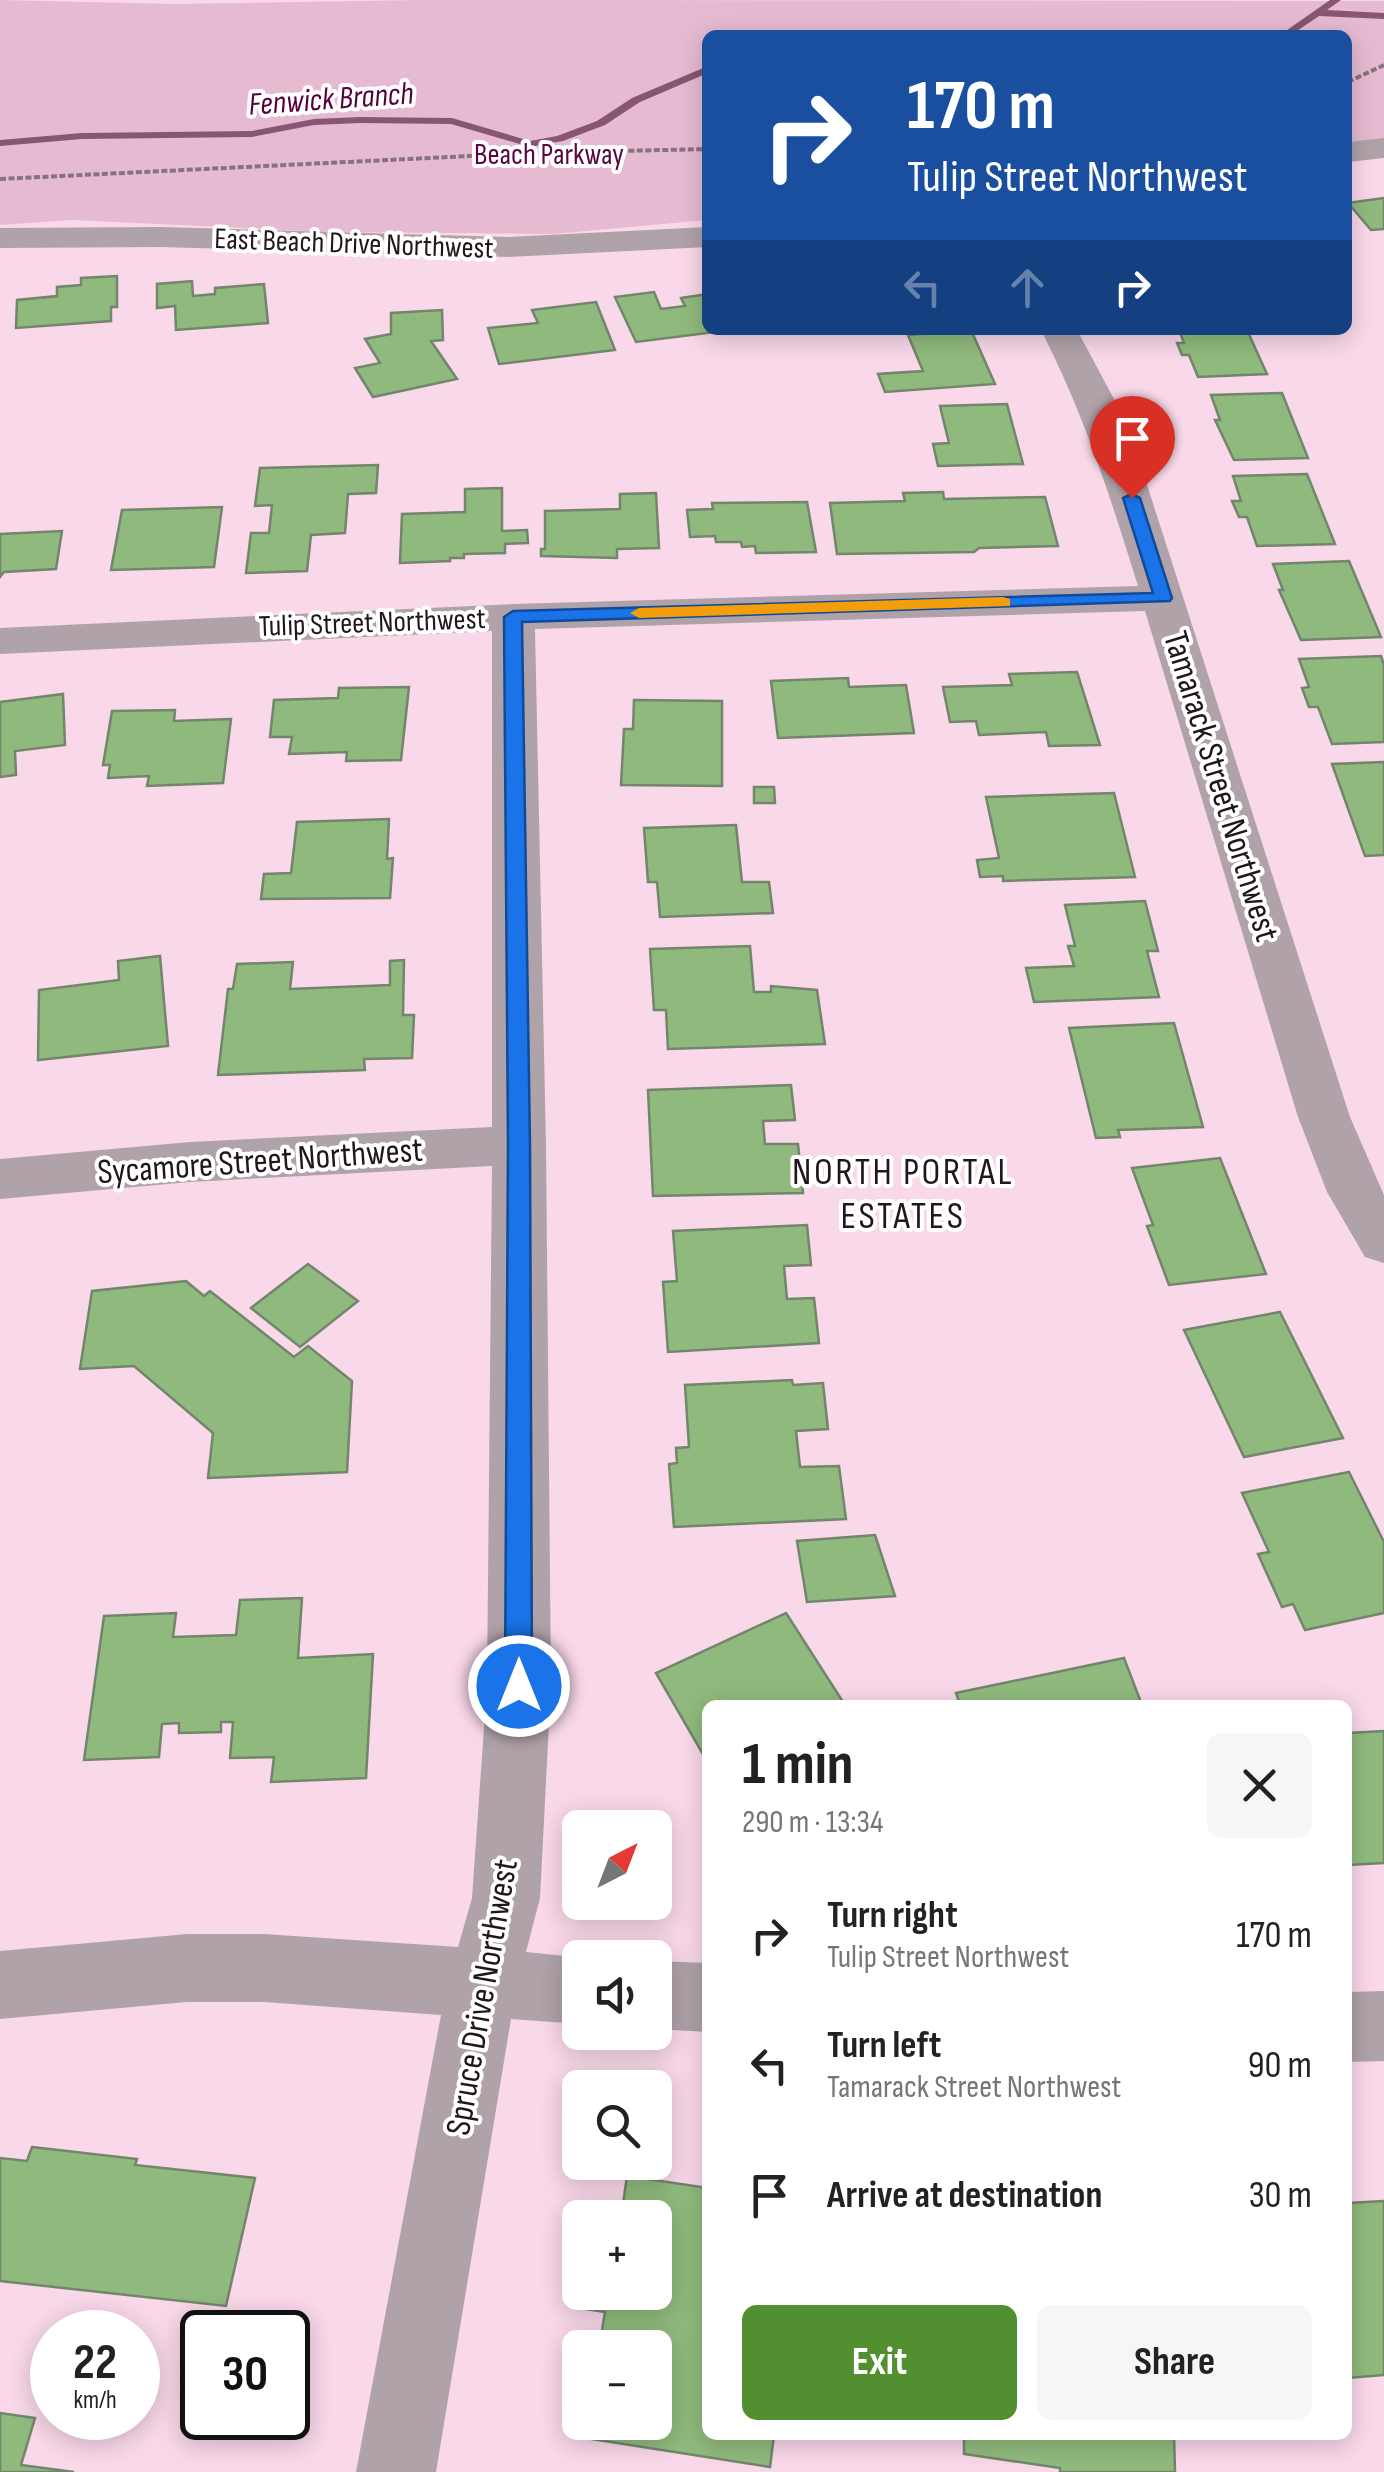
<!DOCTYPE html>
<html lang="en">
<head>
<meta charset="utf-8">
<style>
  :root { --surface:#fff; --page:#f6f6f6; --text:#222; --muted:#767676; --accent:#528f30 }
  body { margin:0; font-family:"Sofia Sans Condensed",sans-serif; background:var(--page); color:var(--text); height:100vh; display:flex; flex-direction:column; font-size:38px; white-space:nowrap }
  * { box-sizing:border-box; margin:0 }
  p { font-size:32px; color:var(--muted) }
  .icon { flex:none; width:55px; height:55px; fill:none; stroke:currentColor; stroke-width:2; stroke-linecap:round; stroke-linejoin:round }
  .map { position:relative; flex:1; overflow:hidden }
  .sheet { position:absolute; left:702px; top:1700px; width:650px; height:740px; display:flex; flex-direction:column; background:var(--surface); border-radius:15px; box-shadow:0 5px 25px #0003 }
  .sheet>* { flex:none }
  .banner { position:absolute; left:702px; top:30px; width:650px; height:305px; border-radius:15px; box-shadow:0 5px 25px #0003; background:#1a4fa0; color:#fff; overflow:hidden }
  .needle { width:65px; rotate:42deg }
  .buttons { position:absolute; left:562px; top:1810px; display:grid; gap:20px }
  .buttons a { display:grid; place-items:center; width:110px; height:110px; border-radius:15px; background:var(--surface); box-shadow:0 5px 25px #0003; font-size:50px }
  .speed { position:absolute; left:30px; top:2310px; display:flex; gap:20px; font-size:50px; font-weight:700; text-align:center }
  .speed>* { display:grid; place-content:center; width:130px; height:130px; border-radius:50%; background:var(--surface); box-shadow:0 5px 25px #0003; line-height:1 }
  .speed small { font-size:25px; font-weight:400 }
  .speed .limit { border:5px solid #111; border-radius:15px; background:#fff; color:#111 }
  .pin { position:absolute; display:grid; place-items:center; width:85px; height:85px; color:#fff; margin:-102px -42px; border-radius:50% 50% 50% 0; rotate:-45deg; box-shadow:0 0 10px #0007 }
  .pin .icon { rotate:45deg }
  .me { position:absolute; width:110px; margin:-55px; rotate:0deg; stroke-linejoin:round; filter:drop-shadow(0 0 8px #0008) }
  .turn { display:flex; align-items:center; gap:35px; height:210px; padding:0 40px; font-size:45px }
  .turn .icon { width:130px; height:130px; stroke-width:2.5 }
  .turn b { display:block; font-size:70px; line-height:85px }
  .lanes { display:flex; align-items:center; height:95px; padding:0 40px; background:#0003; justify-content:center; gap:50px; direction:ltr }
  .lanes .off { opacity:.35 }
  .round { display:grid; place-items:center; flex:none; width:105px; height:105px; border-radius:15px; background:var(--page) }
  .headline { display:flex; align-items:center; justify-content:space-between; height:170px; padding:0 40px }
  h1 { font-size:60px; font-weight:700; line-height:75px }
  .action { display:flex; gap:20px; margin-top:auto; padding:20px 40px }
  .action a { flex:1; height:115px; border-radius:15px; background:var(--accent); color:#fff; font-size:40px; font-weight:700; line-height:115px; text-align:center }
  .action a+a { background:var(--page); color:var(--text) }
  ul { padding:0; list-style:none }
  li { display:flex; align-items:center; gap:30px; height:130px; padding:0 40px }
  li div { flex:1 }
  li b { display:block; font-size:38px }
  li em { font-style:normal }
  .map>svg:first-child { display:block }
</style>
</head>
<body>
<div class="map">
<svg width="1384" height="2472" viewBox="0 0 1384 2472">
  <rect width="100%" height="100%" fill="#f9d8e9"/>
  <!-- green -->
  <polygon fill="#e6bbd1" points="0,0 174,4 420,0 1384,1 1384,139 1348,142 1348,35 708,35 707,220 553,234 329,232 72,220 0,225"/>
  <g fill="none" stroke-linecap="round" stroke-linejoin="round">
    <!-- stream -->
    <g fill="#885672" fill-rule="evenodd">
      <polygon points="1330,0 1341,0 1327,10 1384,13 1384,19 1319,16 1291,35 1280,35"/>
      <polygon points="708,66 708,73 640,102 605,125 563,141 530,147 451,124 360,123 314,125 252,137 82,139 0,146 0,140 82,133 252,131 314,119 360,117 452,118 530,141 557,136 597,121 632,98"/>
    </g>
  </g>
  <!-- building -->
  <g fill="#90ba7d" stroke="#73856c" stroke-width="2.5">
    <polygon points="1384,198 1384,229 1371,230 1348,203"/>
    <polygon points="117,276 117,307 111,307 111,321 16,328 17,300 57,296 57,287 81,285 81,278"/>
    <polygon points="192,281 193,296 215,294 215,288 264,284 268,323 176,330 175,306 157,308 157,284"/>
    <polygon points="654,292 661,309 685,306 681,298 708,294 708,330 731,330 636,342 615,297"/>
    <polygon points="596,302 615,350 499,364 488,328 538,323 532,310"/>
    <polygon points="442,310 443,340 431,341 457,379 373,397 355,368 380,363 365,339 391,334 391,313"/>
    <polygon points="971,330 995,384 885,392 878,374 923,371 908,335"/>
    <polygon points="1179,330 1247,330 1267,374 1198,377 1189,355 1182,355 1177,343 1184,343"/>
    <polygon points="1282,393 1308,458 1234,460 1215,420 1220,420 1211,395"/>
    <polygon points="1007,404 1023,464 938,466 933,444 949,443 940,406"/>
    <polygon points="378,465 376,493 348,494 345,533 311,535 307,571 246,573 251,533 269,533 272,505 255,506 260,468"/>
    <polygon points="1307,474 1335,544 1257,546 1247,517 1239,517 1232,501 1241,501 1233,476"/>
    <polygon points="502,488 502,531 527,530 528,543 505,544 505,553 464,554 464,558 450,558 450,561 400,563 402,514 465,512 465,489"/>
    <polygon points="943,492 944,499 1045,497 1058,546 979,548 974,552 837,554 830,503 905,501 903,493"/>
    <polygon points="656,493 659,548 617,549 617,558 541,556 541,549 545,549 545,511 620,509 620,494"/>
    <polygon points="807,502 816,552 756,553 755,546 742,547 741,542 716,542 715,536 690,537 687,510 713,509 712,503"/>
    <polygon points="222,507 214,567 111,570 122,510"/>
    <polygon points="62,531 56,569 4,572 0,577 0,534"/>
    <polygon points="1349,561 1381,637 1301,640 1279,590 1283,590 1273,564"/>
    <polygon points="1381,656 1384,665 1384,742 1332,744 1318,707 1309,707 1302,688 1309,687 1299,659"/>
    <polygon points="1077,672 1100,745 1049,746 1046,732 979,735 976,721 950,722 943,687 1012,685 1009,674"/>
    <polygon points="848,678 849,687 906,685 914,733 778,738 771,681"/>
    <polygon points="409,687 401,760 346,761 347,752 289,754 292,737 270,737 274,700 338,698 339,688"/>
    <polygon points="63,694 65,745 15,751 16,775 0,777 0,702"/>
    <polygon points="634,700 722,701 722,786 621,785 624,729 633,729"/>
    <polygon points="175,710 174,721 231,719 223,783 147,786 149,776 108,778 110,765 103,765 112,711"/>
    <polygon points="1384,762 1384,855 1365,856 1332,764"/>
    <polygon points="754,787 774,787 775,803 754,803"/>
    <polygon points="1114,793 1135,877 1003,881 1003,876 980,877 977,860 999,858 986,797"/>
    <polygon points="389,819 387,859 393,858 390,898 261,899 264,874 291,873 297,822"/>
    <polygon points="736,825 742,882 769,882 773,913 660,917 657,882 648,882 644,828"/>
    <polygon points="1145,901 1158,951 1147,951 1159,997 1034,1002 1026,968 1074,966 1068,946 1075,946 1065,905"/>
    <polygon points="750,946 754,992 771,992 771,986 817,990 825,1044 668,1049 666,1010 654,1010 650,949"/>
    <polygon points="160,956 168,1046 38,1060 39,990 119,980 118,961"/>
    <polygon points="404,960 403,1015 414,1015 412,1058 364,1059 365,1070 218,1075 228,989 233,989 237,964 293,962 290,989 390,985 390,961"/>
    <polygon points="1174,1023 1203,1127 1118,1130 1120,1137 1096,1138 1069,1028"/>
    <polygon points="791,1085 795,1120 763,1121 765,1144 798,1144 803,1193 653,1196 648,1090"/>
    <polygon points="1220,1158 1266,1274 1169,1285 1147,1226 1153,1225 1132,1168"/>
    <polygon points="807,1225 811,1265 784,1266 787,1299 814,1298 819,1343 668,1352 663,1282 677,1281 673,1231"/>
    <polygon points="308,1264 358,1301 300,1347 251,1308"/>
    <polygon points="186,1281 204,1296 210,1291 294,1357 308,1346 352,1381 347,1472 208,1478 213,1433 134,1366 80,1369 92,1291"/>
    <polygon points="1280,1312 1343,1438 1244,1457 1184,1330"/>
    <polygon points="792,1380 793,1385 823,1383 828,1429 796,1431 800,1467 839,1466 846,1519 674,1527 669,1464 677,1463 676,1448 689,1447 685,1385"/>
    <polygon points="1349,1472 1384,1542 1384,1613 1305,1630 1293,1604 1282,1607 1258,1554 1269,1552 1242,1493"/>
    <polygon points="875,1535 895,1596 807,1602 797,1541"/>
    <polygon points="302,1598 298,1658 373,1654 366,1778 271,1782 274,1757 230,1758 233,1722 221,1722 221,1732 179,1733 179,1723 162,1724 159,1757 84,1760 104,1616 176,1613 173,1637 236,1635 240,1600"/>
    <polygon points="786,1613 845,1705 708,1705 708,1754 704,1756 656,1673"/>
    <polygon points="1124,1658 1142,1705 960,1705 956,1693"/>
    <polygon points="1384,1731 1384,1863 1348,1865 1348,1733"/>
    <polygon points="32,2147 137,2159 135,2165 255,2178 226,2306 0,2281 0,2158 27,2161"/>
    <polygon points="627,2176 708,2188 708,2435 774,2435 770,2467 585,2438 588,2422 655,2422 655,2348 599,2348 605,2312 579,2308 582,2292 655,2292 655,2218 621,2218"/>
    <polygon points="1384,2201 1384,2375 1348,2378 1348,2203"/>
    <polygon points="0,2413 35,2418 21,2465 74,2472 0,2472"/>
    <polygon points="964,2435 1174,2435 1175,2472 1060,2472 1060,2468 964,2454"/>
  </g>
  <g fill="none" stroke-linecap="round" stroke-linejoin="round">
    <!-- path -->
    <g stroke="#87727d" stroke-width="4" stroke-dasharray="6 2.5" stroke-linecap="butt">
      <polyline points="1348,82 1384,65"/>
      <polyline points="0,179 531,153 708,149"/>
    </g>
    <!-- street -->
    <g fill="#b0a2a9" fill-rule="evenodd">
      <polygon points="1384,138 1384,158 1348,162 1348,142"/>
      <polygon points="161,227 508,237 708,227 708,247 508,257 161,247 0,248 0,228"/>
      <path d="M 1041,330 L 1077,330 L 1114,399 L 1141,466 L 1350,1117 L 1384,1195 L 1384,1263 L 1365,1257 L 1327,1192 L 1298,1117 L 1145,611 L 535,629 L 546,1145 L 551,1686 L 540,1898 L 526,1952 L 585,1958 L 580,1958 L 580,2024 L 511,2019 L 436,2472 L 356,2472 L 441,2015 L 264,2002 L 187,2002 L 0,2019 L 0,1951 L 187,1934 L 264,1934 L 458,1947 L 472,1898 L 487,1686 L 492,1166 L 190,1182 L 0,1199 L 0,1159 L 190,1142 L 492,1127 L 492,631 L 0,654 L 0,628 L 513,604 L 1138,586 C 1110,496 1084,414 1041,330 Z"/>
      <polygon points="655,1961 708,1963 708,2032 655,2029"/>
      <polygon points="1384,1991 1384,2061 1348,2062 1348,1992"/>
    </g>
  </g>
  <!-- route -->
  <polygon fill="#1a73e8" stroke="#114b97" stroke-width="2.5" points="1132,494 1140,498 1172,598 1170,601 522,622 530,1144 532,1686 528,1695 519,1698 509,1695 505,1686 508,1144 504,617 513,611 1153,593 1123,498"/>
  <!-- slow -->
  <polygon fill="#f59e0b" points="1003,597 1010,599 1010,606 639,618 630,613 639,608"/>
  <g text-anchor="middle" stroke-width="8" stroke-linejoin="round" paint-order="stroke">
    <!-- far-park labels -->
    <g font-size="30" fill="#59073f" stroke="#fff">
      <text x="549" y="164">Beach Parkway</text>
    </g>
    <!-- far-street labels -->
    <g font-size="30" fill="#21161c" stroke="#fff">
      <text transform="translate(354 243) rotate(2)" y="10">East Beach Drive Northwest</text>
      <text transform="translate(372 622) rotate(-2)" y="10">Tulip Street Northwest</text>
    </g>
    <!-- far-water labels -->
    <g font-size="32" font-style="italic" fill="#54013a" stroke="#fff">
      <text transform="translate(331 98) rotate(-4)" y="11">Fenwick Branch</text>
    </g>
    <!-- street labels -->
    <g font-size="35" fill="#21161c" stroke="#fff">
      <text transform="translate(1222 786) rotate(73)" y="12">Tamarack Street Northwest</text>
      <text transform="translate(260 1160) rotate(-4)" y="12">Sycamore Street Northwest</text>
      <text transform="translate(481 1997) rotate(-80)" y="12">Spruce Drive Northwest</text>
    </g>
    <!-- neighbourhood labels -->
    <g font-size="38" letter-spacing="2.5" fill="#21161c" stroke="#fff">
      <text x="903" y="1184">NORTH PORTAL<tspan x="903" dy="44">ESTATES</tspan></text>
    </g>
  </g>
</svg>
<div class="buttons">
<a><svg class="needle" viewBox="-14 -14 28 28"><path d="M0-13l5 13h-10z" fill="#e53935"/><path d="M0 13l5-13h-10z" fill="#767676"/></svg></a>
<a><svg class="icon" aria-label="sound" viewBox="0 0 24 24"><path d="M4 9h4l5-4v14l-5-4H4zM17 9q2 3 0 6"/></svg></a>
<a><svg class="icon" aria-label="search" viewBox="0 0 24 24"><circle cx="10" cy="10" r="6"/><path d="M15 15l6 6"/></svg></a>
<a>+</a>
<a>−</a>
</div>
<div class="speed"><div>22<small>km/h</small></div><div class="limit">30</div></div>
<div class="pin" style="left:1132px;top:498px;background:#d93025"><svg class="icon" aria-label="arrive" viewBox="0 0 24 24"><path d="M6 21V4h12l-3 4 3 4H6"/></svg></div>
<svg class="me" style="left:519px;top:1686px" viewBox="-20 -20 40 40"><circle r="17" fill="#1a73e8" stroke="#fff" stroke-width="3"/><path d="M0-11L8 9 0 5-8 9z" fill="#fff"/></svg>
<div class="banner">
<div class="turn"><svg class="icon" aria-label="right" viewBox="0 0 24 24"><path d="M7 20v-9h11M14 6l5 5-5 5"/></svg><div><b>170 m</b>Tulip Street Northwest</div></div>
<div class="lanes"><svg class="icon off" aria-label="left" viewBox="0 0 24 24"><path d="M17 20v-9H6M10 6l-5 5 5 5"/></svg><svg class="icon off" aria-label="ahead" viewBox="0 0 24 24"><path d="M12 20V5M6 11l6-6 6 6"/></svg><svg class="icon" aria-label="right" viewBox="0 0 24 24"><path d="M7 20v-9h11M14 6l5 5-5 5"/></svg></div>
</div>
<section class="sheet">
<div class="headline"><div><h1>1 min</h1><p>290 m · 13:34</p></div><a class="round"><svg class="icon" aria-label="close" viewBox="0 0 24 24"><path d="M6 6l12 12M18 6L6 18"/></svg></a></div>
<ul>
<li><svg class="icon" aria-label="right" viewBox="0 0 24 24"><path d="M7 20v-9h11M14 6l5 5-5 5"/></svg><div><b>Turn right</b><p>Tulip Street Northwest</p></div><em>170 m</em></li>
<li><svg class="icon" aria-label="left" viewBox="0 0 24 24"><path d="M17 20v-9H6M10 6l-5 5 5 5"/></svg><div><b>Turn left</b><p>Tamarack Street Northwest</p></div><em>90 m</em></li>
<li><svg class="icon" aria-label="arrive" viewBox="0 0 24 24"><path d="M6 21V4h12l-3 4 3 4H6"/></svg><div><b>Arrive at destination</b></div><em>30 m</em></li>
</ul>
<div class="action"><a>Exit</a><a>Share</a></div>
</section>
</div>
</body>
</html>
